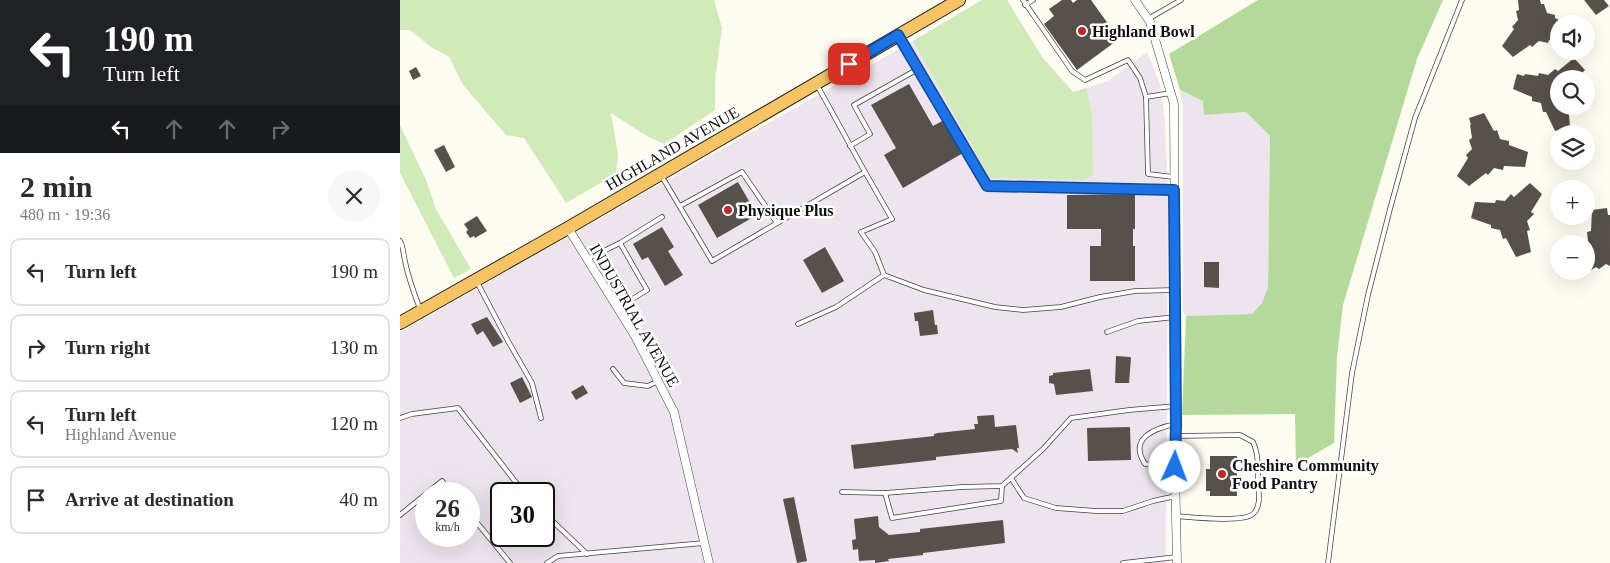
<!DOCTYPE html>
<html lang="en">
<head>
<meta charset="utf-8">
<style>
  :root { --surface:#fff; --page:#f7f7f7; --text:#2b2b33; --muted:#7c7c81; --line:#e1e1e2 }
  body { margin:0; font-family:Georgia,serif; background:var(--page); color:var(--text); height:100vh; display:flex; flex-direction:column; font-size:19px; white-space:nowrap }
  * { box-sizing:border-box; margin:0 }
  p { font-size:16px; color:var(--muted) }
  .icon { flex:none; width:28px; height:28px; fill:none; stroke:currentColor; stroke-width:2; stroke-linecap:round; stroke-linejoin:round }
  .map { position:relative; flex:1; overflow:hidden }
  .side { display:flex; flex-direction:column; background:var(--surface); width:400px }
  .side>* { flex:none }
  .guide { background:#202124; color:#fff; overflow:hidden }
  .buttons { position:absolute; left:1150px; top:15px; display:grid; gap:10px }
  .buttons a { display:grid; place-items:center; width:45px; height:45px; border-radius:50%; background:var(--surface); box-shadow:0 5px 20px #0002; font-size:25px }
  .speed { position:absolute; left:15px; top:482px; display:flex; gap:10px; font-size:25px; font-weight:700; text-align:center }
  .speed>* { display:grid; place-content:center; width:65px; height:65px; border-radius:50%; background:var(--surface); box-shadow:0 5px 20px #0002; line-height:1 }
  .speed small { font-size:12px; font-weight:400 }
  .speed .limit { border:2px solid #111; border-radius:8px; background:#fff; color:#111 }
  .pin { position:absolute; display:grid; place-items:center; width:42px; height:42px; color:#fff; margin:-21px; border-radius:10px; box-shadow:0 2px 8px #0006 }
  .me { position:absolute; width:55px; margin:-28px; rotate:2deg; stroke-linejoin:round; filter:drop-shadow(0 0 4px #0008) }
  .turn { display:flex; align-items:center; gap:18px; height:105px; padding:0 20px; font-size:22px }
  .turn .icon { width:65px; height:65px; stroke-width:2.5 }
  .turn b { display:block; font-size:35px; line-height:42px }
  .lanes { display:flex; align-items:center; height:48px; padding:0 20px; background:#0003; justify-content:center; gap:25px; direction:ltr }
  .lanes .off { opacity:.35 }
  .round { display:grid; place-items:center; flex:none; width:52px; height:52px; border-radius:26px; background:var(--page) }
  .summary { display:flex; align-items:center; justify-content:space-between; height:85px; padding:0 20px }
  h1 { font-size:30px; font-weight:800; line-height:38px }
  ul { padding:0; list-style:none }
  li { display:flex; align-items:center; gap:15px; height:68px; margin:0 10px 8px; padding:0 10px; border:2px solid var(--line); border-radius:10px }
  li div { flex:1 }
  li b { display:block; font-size:19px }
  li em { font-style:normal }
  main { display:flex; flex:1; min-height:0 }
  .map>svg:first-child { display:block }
</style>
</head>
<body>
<main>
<section class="side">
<div class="guide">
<div class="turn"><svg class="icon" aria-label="left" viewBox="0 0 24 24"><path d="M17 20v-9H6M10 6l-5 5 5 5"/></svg><div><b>190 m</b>Turn left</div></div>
<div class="lanes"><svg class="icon" aria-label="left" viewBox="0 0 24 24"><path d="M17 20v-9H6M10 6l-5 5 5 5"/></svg><svg class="icon off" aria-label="ahead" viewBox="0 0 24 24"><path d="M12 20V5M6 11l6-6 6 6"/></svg><svg class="icon off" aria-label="ahead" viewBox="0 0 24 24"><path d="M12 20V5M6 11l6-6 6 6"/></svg><svg class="icon off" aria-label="right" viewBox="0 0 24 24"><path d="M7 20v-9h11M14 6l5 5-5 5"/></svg></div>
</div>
<div class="summary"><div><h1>2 min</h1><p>480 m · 19:36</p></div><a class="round"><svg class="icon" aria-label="close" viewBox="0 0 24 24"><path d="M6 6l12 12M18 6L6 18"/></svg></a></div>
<ul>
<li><svg class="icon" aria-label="left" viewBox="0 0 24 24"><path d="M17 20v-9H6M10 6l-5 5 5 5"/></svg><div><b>Turn left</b></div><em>190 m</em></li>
<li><svg class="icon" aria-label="right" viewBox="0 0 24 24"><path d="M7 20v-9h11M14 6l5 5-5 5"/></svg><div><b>Turn right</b></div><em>130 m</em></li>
<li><svg class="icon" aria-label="left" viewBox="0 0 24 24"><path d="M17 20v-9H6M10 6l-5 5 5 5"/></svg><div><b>Turn left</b><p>Highland Avenue</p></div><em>120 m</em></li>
<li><svg class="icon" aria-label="arrive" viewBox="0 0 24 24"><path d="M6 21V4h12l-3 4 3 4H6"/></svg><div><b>Arrive at destination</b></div><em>40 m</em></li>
</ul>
</section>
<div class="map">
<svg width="1210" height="563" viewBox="0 0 1210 563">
  <rect width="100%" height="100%" fill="#fffdf1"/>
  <!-- industrial -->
  <g fill="#ede4ed" fill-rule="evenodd">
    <path d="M 582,0 L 607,0 L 642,57 L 673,92 L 708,81 L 747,52 L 760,84 L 765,121 L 768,190 L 766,563 L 0,563 L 0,332 L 513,41 ZM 26,494 L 69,494 L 69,536 L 26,536 ZM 101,494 L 144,494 L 144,536 L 101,536 Z"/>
    <polygon points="780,90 803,101 804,115 846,112 870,136 868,287 862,303 852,314 786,316 783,311 783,108"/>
  </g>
  <!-- green -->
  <g fill="#d0eaba">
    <polygon points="0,0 314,0 322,28 315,80 315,110 264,144 245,135 211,113 218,155 216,174 166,203 124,138 106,135 63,85 49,57 31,47 10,30 0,30"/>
    <polygon points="582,0 607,0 642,57 673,92 686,88 692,113 693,174 685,180 590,178 583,166 513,41"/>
    <polygon points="0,125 26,180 36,209 71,269 54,278 0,173"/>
  </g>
  <!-- forest -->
  <polygon fill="#b3da9a" points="858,0 1043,0 1017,59 943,305 937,357 934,443 896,465 895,414 782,415 786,316 852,314 862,303 868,287 870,136 846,112 804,115 803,101 780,90 769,54"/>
  <!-- building -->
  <g fill="#58514b">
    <polygon points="662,0 671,0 673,3 677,0 691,0 719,39 677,70 644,24 654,16 649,9"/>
    <polygon points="1118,0 1140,0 1141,4 1144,4 1147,13 1155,15 1155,18 1159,20 1159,41 1156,40 1156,42 1149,40 1148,43 1139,41 1132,47 1130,45 1113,57 1102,46 1114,29 1112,27 1118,20 1116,11 1119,10"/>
    <polygon points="1184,0 1204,0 1209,6 1196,15"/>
    <polygon points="1174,58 1185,70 1180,75 1184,79 1159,79 1159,106 1168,106 1170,126 1155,131 1146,112 1143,112 1141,103 1132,101 1132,97 1113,89 1117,74 1124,76 1125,74 1138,76 1139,73 1148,75 1155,69 1158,71"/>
    <polygon points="16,67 21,76 13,80 9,71"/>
    <polygon points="509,84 533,126 544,120 563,153 503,188 484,155 496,148 471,105"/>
    <polygon points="1084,113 1094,131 1097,130 1100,139 1109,141 1109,145 1128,152 1125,167 1104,166 1103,170 1094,168 1088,175 1086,173 1069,186 1057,176 1068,158 1066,155 1072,149 1069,140 1072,138 1070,125 1071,125 1069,118"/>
    <polygon points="44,145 55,167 46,172 34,150"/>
    <polygon points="338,182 357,215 317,238 298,205"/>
    <polygon points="1130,183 1142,194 1131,212 1134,214 1127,221 1130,230 1127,231 1131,252 1116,257 1106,238 1103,239 1100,230 1091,228 1091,225 1071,218 1075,202 1095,203 1096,200 1105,201 1111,194 1114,197"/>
    <polygon points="735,194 735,229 733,229 733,246 735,246 735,281 690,281 690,246 701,246 701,229 667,229 667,195"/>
    <polygon points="1207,208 1208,215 1210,215 1210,266 1206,264 1199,269 1196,267 1186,273 1186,242 1188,241 1187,232 1191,231 1192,210"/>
    <polygon points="77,216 87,231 75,238 74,236 70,238 66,232 68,230 64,224"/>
    <polygon points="262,227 274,247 268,251 283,275 265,286 248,257 242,260 233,244"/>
    <polygon points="425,247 444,281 422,293 403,260"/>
    <polygon points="804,262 819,262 819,288 804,287"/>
    <polygon points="533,310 535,325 537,325 538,334 520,336 518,321 515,321 514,313"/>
    <polygon points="87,317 103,342 93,347 83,331 77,335 71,324"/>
    <polygon points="716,356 730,357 731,358 729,383 715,383"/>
    <polygon points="690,369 693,391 656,395 654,384 649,383 649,376 653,375 653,373"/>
    <polygon points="122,377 132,397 120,403 110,383"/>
    <polygon points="183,385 188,393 176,400 171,392"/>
    <polygon points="594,415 595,427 616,425 619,448 617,448 618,453 612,449 536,457 536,460 454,469 451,445 534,436 534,434 538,433 575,429 574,424 578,424 577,416"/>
    <polygon points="730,427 731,460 688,461 687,428"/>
    <polygon points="810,456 837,456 837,479 841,483 837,488 837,496 810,496 810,491 806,491 806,469 810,469"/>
    <polygon points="394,497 407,561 397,563 383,499"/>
    <polygon points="478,516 479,527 489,535 520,532 520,529 603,520 605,543 523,553 523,555 488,559 489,561 475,563 475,560 459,561 458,549 453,550 452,540 456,539 454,519"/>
  </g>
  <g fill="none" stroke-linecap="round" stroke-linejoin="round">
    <defs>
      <g id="service">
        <polyline points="623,0 672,71 685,80 728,60 740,78 746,97 748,174 774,177"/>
        <polyline points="625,5 633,0"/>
        <polyline points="748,19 781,0"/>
        <polyline points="500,37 587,186 774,190"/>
        <polyline points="746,97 771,93"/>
        <polyline points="450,146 470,134 454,105 518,69"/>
        <polyline points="261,175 312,261 465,172 417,85"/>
        <polyline points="280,206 342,172 377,223"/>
        <path d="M 0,241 C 4,248 3,254 5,261 C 8,277 14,293 20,309"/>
        <polyline points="187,259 220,243 262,217"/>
        <polyline points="484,275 524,290 595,307 623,310 661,307 700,297 735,291 775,290"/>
        <polyline points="77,282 108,341 132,383 141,418"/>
        <polyline points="218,308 247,290 220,243"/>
        <polyline points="398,324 436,307 484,275 475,252 461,232 492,219 465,172"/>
        <polyline points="707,332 738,321 775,317"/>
        <polyline points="213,369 224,383 248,386 258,381"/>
        <polyline points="0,418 12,414 58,408 125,494"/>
        <path d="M 775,467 L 745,464 C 728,438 755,428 776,424"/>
        <polyline points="611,478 624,498 656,508 696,511 723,511 753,501 776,496"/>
        <polyline points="442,492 485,493 562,487 602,486 643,449 671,418 729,410 776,406"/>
        <polyline points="485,493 492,518 601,501 602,486"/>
        <polyline points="69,513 110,563"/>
        <polyline points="144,513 187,554"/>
        <polyline points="0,515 42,481 53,494"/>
        <path d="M 776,516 C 791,517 843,523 853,514 C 861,507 859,494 858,484 C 858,470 859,455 853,442 L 840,435 L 776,436"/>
        <polyline points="147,563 158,556 304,543"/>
        <polyline points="723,563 777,557"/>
        <polyline points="928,563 952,373 968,295 990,209 1015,118 1062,0"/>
      </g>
      <g id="minor">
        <polyline points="735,0 750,22 774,104 776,436 775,467 777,563"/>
        <polyline points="168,228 235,336 274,412 309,563"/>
      </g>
      <polyline id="trunk" points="0,323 168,228 559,0"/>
    </defs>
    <!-- service casing -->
    <use href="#service" stroke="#424242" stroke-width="5.5"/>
    <!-- minor casing -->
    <use href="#minor" stroke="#424242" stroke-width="9"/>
    <!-- trunk casing -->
    <use href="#trunk" stroke="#202020" stroke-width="14"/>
    <!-- service -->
    <use href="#service" stroke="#fff" stroke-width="4"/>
    <!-- minor -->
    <use href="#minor" stroke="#fff" stroke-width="8"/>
    <!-- trunk -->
    <use href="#trunk" stroke="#f6c462" stroke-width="12"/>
  </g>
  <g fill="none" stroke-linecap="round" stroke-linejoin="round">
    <defs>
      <polyline id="route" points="449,64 498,35 587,186 774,190 776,424 775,467"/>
    </defs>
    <!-- route casing -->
    <use href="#route" stroke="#114b97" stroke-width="12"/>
    <!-- route -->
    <use href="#route" stroke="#1a73e8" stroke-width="9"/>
  </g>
  <!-- markers -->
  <g fill="#bf2927" stroke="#fff" stroke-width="2">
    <circle cx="682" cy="31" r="5"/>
    <circle cx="328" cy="210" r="5"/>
    <circle cx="822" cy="474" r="5"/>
  </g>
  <g text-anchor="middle" stroke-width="5" stroke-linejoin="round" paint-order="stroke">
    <!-- poi labels -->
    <g font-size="16" font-weight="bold" fill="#0f0f0f" stroke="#fff" text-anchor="start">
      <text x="692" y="37">Highland Bowl</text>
      <text x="338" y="216">Physique Plus</text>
      <text x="832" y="471">Cheshire Community<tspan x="832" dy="18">Food Pantry</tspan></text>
    </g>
    <!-- street labels -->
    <g font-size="16" fill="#0f0f0f" stroke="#fff">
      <text transform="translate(272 148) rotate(-30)" y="6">HIGHLAND AVENUE</text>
      <text transform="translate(235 315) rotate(60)" y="6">INDUSTRIAL AVENUE</text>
    </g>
  </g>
</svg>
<div class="buttons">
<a><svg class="icon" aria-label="sound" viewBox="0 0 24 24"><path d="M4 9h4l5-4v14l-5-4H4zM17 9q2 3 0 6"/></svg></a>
<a><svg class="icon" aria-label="search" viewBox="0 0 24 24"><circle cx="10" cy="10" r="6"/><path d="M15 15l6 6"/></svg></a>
<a><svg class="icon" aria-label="layers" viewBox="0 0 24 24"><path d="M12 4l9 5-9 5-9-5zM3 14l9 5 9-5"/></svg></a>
<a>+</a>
<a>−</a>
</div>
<div class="speed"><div>26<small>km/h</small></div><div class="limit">30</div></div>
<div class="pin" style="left:449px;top:64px;background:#d93025"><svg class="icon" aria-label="arrive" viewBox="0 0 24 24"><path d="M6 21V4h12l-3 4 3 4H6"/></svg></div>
<svg class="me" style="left:775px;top:467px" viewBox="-20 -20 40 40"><circle r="19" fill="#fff"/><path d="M0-13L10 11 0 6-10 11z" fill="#1a73e8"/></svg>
</div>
</main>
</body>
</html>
